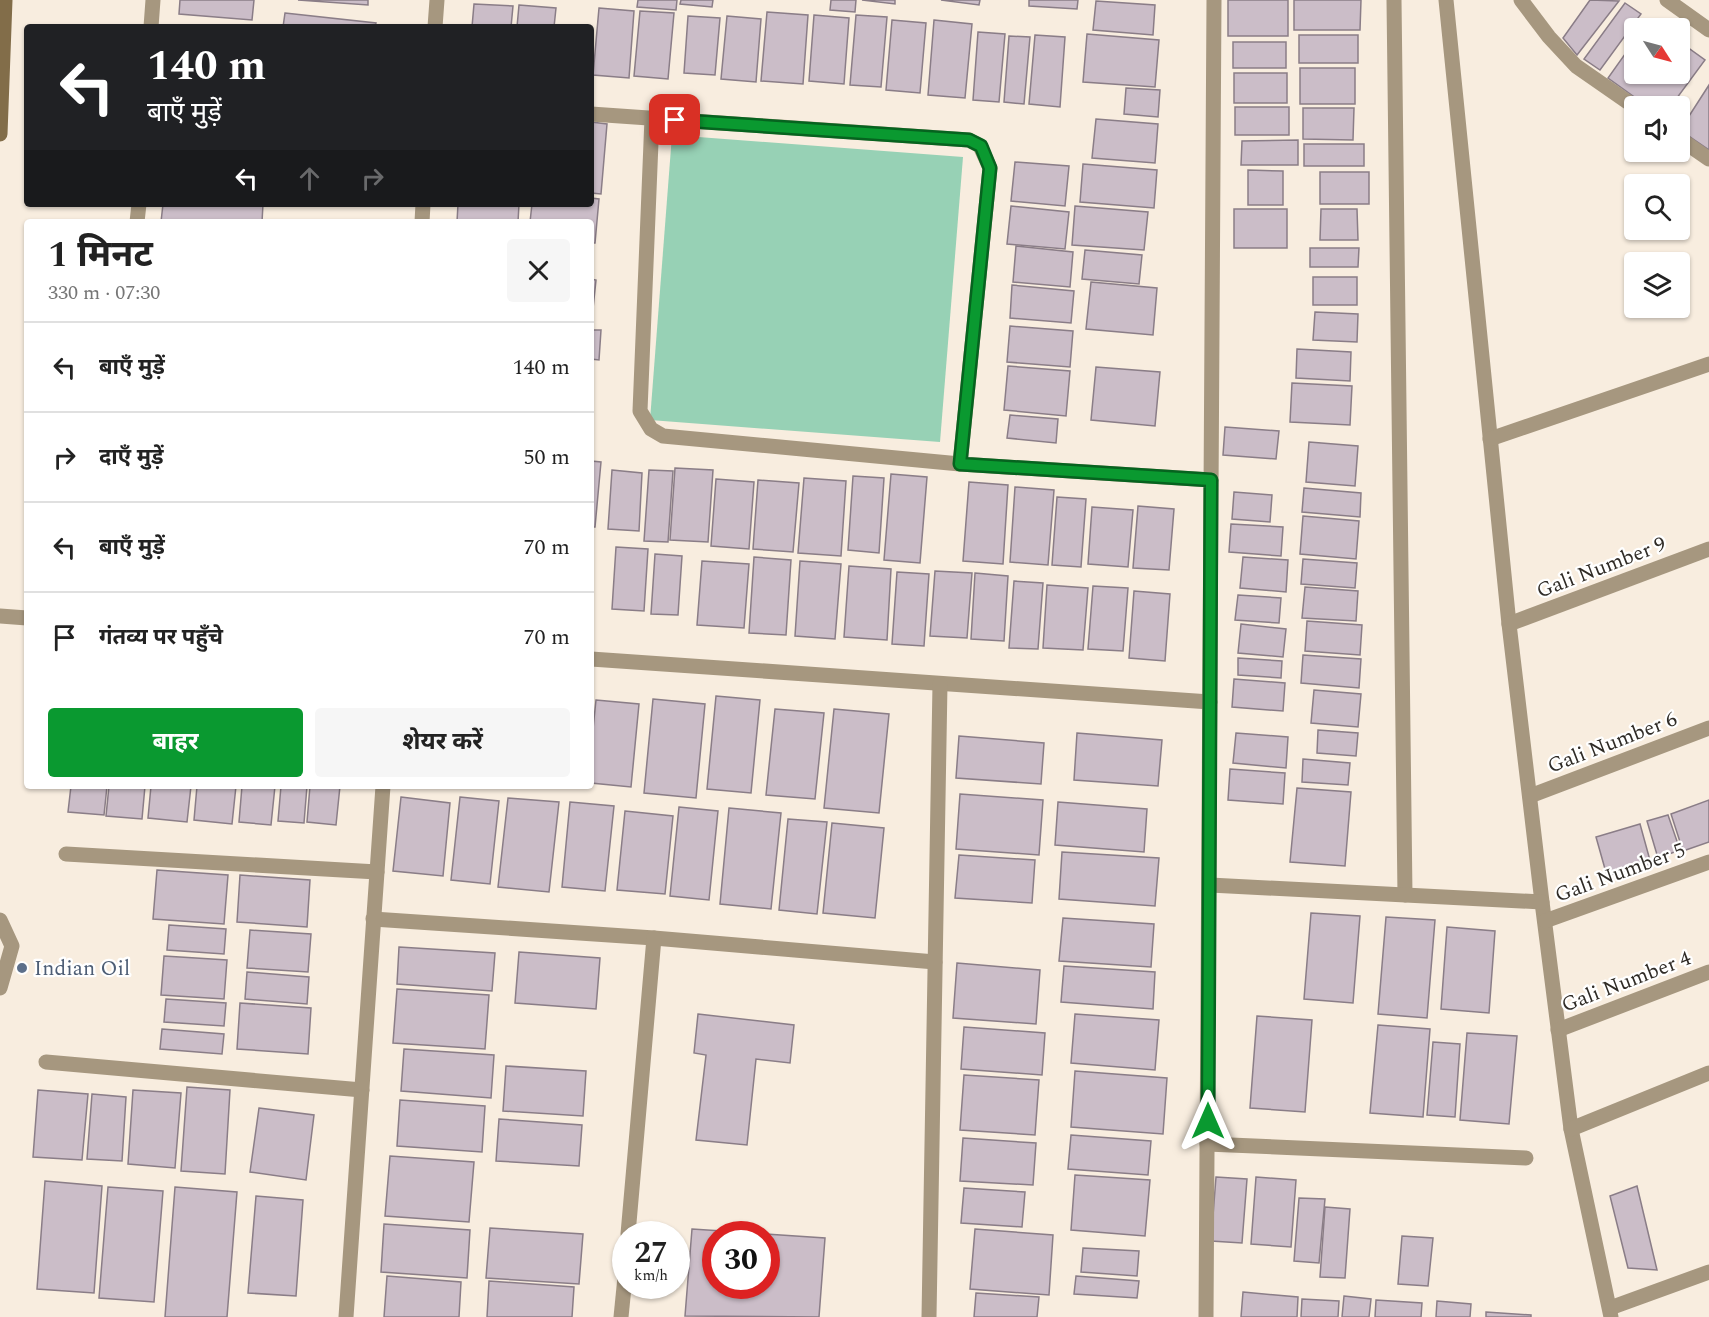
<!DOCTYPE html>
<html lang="hi">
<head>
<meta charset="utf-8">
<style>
  :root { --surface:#fff; --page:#f6f6f6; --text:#222; --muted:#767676; --line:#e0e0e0; --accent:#0a9930 }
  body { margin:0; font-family:Spectral,"Noto Sans Devanagari",serif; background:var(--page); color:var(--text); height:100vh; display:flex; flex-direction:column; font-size:22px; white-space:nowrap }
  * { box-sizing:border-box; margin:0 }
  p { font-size:20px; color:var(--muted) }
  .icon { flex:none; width:33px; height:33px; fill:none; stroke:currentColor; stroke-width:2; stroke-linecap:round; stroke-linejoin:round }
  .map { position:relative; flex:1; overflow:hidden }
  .panel { position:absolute; left:24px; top:219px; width:570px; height:570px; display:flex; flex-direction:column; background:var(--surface); border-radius:6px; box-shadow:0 2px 4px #0004 }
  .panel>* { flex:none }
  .hud { position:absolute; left:24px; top:24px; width:570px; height:183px; border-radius:6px; box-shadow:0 2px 4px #0004; background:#202124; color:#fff; overflow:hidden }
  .needle { width:39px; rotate:126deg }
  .fabs { position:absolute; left:1624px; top:18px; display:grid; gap:12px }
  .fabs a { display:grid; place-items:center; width:66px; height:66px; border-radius:6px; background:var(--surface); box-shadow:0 2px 4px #0004; font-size:30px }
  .speed { position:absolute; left:612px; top:1221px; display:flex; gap:12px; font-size:30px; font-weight:700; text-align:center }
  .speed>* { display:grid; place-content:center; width:78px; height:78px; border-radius:50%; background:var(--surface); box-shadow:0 2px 4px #0004; line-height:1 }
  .speed small { font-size:15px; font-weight:400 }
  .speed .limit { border:9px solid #d22; background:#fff; color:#111 }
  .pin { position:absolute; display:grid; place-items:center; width:51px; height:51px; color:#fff; margin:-26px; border-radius:12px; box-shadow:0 3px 9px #0006 }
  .me { position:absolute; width:66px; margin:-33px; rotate:0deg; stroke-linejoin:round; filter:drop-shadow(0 0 4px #0008) }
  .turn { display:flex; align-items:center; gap:21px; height:126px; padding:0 24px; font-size:27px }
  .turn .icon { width:78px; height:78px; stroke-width:2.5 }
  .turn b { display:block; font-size:42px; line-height:51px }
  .lanes { display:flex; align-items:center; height:57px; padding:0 24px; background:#0003; justify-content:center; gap:30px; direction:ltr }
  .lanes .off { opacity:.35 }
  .round { display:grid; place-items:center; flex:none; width:63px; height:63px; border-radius:6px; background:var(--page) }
  .headline { display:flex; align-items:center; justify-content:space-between; height:102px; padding:0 24px }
  h1 { font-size:36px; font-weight:700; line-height:45px }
  .button { display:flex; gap:12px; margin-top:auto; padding:12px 24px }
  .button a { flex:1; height:69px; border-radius:6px; background:var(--accent); color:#fff; font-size:24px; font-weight:700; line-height:69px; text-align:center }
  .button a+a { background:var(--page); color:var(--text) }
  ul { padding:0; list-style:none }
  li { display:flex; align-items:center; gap:18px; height:90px; padding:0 24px; border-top:2px solid var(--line) }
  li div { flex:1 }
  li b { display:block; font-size:22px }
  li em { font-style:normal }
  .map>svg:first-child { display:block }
</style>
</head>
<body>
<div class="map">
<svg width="1709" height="1317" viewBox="0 0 1709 1317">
  <rect width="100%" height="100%" fill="#f8eddf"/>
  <!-- green -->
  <polygon fill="#97d1b5" points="672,135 963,157 940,442 650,420"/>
  <!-- building -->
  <g fill="#cbbdc8" stroke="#8a7d87" stroke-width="1.5" fill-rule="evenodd">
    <polygon points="180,0 254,0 252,20 179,14"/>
    <polygon points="298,0 368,0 368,5"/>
    <polygon points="638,0 677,0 676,10 637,7"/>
    <polygon points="681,0 713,0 712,7 680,4"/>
    <polygon points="831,0 856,0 855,12 830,10"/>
    <polygon points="862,0 895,0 895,4"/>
    <polygon points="941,0 980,0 979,5"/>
    <polygon points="1029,0 1078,0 1077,9 1029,6"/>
    <rect x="1228" y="0" width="60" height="36"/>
    <polygon points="1294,0 1361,0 1360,30 1294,30"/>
    <polygon points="1590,0 1619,1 1577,55 1563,38"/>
    <polygon points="1096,1 1155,5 1153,35 1093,30"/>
    <polygon points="1625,3 1641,14 1600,70 1584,59"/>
    <polygon points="474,4 513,6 511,27 472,27"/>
    <polygon points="519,5 556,8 554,27 517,27"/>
    <polygon points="599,8 634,11 629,78 593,75"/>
    <polygon points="640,11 674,13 668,79 634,76"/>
    <polygon points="767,12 808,15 803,84 761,81"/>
    <polygon points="285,13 376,23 375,27 283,27"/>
    <polygon points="814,15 849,18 844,84 809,81"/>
    <polygon points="856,15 887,17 881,87 850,85"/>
    <polygon points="688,16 720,18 715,75 684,73"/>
    <polygon points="727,16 761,19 756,82 721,79"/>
    <polygon points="892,20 926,23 920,93 886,90"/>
    <polygon points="934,20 972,24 965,98 928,95"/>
    <polygon points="1650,20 1662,28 1643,28"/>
    <polygon points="978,32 1005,34 999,102 973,100"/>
    <polygon points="1087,34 1159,40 1155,87 1083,82"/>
    <polygon points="1035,35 1065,37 1060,107 1029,104"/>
    <rect x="1299" y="35" width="59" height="28"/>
    <polygon points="1009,36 1030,37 1024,104 1004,102"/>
    <polygon points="1635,40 1635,74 1680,74 1680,42 1705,60 1671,106 1647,106 1608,78"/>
    <rect x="1233" y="42" width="53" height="26"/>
    <rect x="1300" y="68" width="55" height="36"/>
    <rect x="1234" y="73" width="53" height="30"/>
    <polygon points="1709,85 1709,150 1680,130"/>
    <polygon points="1126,88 1160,90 1158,117 1124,114"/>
    <rect x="1235" y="107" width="54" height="28"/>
    <polygon points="1303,108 1354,108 1353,140 1303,139"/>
    <polygon points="1096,119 1158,124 1155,163 1092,158"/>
    <polygon points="591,122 607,124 601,194 591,193"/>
    <polygon points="1298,140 1298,165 1241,165 1242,141"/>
    <rect x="1304" y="144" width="60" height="22"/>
    <polygon points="1015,162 1069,166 1065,206 1011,201"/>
    <polygon points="1083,164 1157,170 1154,208 1080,202"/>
    <polygon points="1248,170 1283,171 1283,205 1248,205"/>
    <rect x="1320" y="172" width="49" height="32"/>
    <polygon points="591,198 599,199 595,243 591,243 591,222 530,222 532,204 591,204"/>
    <polygon points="163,204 263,204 262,222 161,222"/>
    <polygon points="458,204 519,204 518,222 457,222"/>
    <polygon points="1011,206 1069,212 1065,249 1007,244"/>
    <polygon points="1075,206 1148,212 1144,250 1072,245"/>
    <rect x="1234" y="209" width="53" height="39"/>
    <polygon points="1321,209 1357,209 1358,240 1320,240"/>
    <polygon points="1016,246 1073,252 1070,287 1013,282"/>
    <polygon points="1310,248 1359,248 1358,267 1310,267"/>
    <polygon points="1085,250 1142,255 1139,284 1082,279"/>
    <rect x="1313" y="277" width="44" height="28"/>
    <polygon points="591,279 596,280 592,318 591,318"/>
    <polygon points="1091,282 1157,288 1153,335 1086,329"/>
    <polygon points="1012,285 1074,291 1071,323 1010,318"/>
    <polygon points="1315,312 1358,314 1357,342 1313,340"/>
    <polygon points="1010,326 1073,331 1070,367 1007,362"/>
    <polygon points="591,330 601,330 599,360 591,359"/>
    <polygon points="1297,349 1351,352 1350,381 1296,378"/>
    <polygon points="1008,366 1070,371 1066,416 1004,410"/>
    <polygon points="1096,367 1160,372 1155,426 1091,420"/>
    <polygon points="1292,383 1352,386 1350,425 1290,422"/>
    <polygon points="1010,415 1058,419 1056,443 1007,438"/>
    <polygon points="1225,427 1279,431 1276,459 1223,455"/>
    <polygon points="1309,442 1358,446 1355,486 1306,482"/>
    <polygon points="591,461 601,462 595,527 591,527"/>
    <polygon points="675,468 713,470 708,542 670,540"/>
    <polygon points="612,470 642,473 639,531 608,529"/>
    <polygon points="649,470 673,471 668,542 644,541"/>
    <polygon points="891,474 927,477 920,563 884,560"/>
    <polygon points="853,476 884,478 879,553 848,550"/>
    <polygon points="804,478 846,481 841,556 798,553"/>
    <polygon points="716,479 754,482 749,549 711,546"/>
    <polygon points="758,480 799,483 793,552 753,549"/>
    <polygon points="969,482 1008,485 1003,564 963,561"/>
    <polygon points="1015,487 1054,490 1048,565 1010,562"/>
    <polygon points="1304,488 1361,493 1360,517 1302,512"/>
    <polygon points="1234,492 1272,495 1270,522 1232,519"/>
    <polygon points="1057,497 1086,499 1081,567 1052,565"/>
    <polygon points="1138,506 1174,509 1169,570 1133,568"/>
    <polygon points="1092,507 1133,510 1128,567 1088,564"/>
    <polygon points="1303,516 1359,521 1356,559 1300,554"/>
    <polygon points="1231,524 1283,527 1281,556 1229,552"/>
    <polygon points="616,547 648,549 644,611 612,609"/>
    <polygon points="655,554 682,556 678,615 651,614"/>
    <polygon points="754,557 791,560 786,635 749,633"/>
    <polygon points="1243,557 1288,560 1286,592 1240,588"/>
    <polygon points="1303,559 1357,563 1355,588 1301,584"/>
    <polygon points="702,561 749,564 744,628 697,625"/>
    <polygon points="800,561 841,564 835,639 795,636"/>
    <polygon points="849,566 891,569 887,640 844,637"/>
    <polygon points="935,571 972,573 967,638 930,636"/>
    <polygon points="897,572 929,574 924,646 892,644"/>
    <polygon points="975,573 1008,576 1004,641 971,639"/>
    <polygon points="1014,581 1043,583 1038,649 1009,648"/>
    <polygon points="1047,585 1088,588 1083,650 1043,648"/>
    <polygon points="1093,586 1128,588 1123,651 1088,649"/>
    <polygon points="1305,587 1358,591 1356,621 1302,618"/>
    <polygon points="1134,591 1170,594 1165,661 1129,658"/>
    <polygon points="1238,595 1281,598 1279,623 1235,620"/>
    <polygon points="1307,621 1362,625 1360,655 1305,651"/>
    <polygon points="1241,624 1286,629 1283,657 1238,653"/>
    <polygon points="1303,655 1361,659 1359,688 1301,683"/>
    <polygon points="1238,658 1282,661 1281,678 1238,675"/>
    <polygon points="1234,679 1285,683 1283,711 1232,707"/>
    <polygon points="1314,690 1361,694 1358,727 1311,723"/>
    <polygon points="716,696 760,700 751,793 707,789"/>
    <polygon points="653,699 705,704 696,798 644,793"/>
    <polygon points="596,700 639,704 631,787 591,783 591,748"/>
    <polygon points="775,709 824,713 815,799 766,795"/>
    <polygon points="834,709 889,714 879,813 824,808"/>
    <polygon points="1318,730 1358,733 1356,756 1317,753"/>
    <polygon points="1077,733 1162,740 1158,786 1074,780"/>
    <polygon points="1236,733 1288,737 1286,768 1233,763"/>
    <polygon points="959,736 1044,743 1041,784 956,778"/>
    <polygon points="1303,759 1350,763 1348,785 1302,782"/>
    <polygon points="1230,769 1285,773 1283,804 1228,800"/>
    <polygon points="71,786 107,786 104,815 68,812"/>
    <polygon points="109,786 145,786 142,819 106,816"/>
    <polygon points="151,786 191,786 187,822 148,818"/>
    <polygon points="197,786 236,786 232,824 194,820"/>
    <polygon points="242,786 275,786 271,825 239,822"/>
    <polygon points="281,786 307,786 304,823 278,821"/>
    <polygon points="310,786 340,786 336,825 307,822"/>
    <polygon points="1297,788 1351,792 1345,866 1290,862"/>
    <polygon points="960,794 1043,800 1039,855 956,849"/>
    <polygon points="401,797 450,803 443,876 393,871"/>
    <polygon points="460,797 499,801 490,884 451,880"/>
    <polygon points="508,798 559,802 549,892 498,887"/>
    <polygon points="1709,800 1709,842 1683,851 1671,814"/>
    <polygon points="570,802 614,806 605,891 562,887"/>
    <polygon points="1058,802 1147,809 1144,852 1055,845"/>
    <polygon points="679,807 718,811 709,900 670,896"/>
    <polygon points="729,808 781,813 771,909 720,904"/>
    <polygon points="625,811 673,816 665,894 617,890"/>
    <polygon points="1668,815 1680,850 1658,858 1647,821"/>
    <polygon points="788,819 827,822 817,914 779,910"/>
    <polygon points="832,823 884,828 875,918 823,913"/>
    <polygon points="1640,824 1651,864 1607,876 1596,837"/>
    <polygon points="1062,852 1159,858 1155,906 1059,899"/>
    <polygon points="959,855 1035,860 1032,903 955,898"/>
    <polygon points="157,870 228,875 224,924 153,919"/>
    <polygon points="240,875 310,880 307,927 237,922"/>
    <polygon points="1311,913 1360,916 1353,1003 1304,999"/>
    <polygon points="1386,917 1435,920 1427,1018 1378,1014"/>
    <polygon points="1063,918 1154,924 1151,967 1059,961"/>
    <polygon points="169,925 226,929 224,954 167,950"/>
    <polygon points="1447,927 1495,931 1489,1013 1441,1009"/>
    <polygon points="250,930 311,934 308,972 247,968"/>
    <polygon points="399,947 495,953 492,991 397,984"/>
    <polygon points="519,952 600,958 596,1009 515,1003"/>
    <polygon points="164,956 227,960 224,999 161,995"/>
    <polygon points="957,963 1040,970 1036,1024 953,1018"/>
    <polygon points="1064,966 1155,972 1153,1009 1061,1002"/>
    <polygon points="247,972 309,977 307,1004 245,999"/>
    <polygon points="397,989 489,995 485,1049 393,1043"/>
    <polygon points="166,999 226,1003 224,1026 164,1022"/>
    <polygon points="240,1003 311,1008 308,1054 237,1049"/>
    <polygon points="698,1014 794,1025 790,1063 756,1059 747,1145 696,1140 706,1055 694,1053"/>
    <polygon points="1075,1014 1159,1020 1155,1070 1071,1063"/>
    <polygon points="1257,1016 1312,1020 1305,1112 1250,1108"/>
    <polygon points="1378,1025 1430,1029 1423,1117 1370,1113"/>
    <polygon points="964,1027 1045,1033 1042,1075 961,1069"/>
    <polygon points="162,1029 224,1034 222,1054 160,1049"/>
    <polygon points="1467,1033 1517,1036 1509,1124 1460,1120"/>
    <polygon points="1433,1042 1460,1044 1455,1117 1427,1115"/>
    <polygon points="404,1049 494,1055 491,1098 401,1091"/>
    <polygon points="506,1066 586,1071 583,1116 503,1111"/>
    <polygon points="1075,1071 1167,1078 1163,1134 1071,1127"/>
    <polygon points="964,1075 1039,1080 1035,1135 960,1130"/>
    <polygon points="187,1087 230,1090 225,1174 181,1171"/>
    <polygon points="38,1090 88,1094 82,1160 33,1157"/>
    <polygon points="133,1090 181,1093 175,1168 128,1164"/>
    <polygon points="92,1094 126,1097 122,1161 87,1159"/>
    <polygon points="400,1100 485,1106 482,1152 397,1146"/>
    <polygon points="259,1108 314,1115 306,1180 250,1172"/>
    <polygon points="499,1119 582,1125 579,1166 496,1161"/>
    <polygon points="1071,1135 1151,1141 1148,1175 1068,1169"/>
    <polygon points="963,1138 1036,1143 1033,1185 960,1181"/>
    <polygon points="390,1156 474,1162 469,1222 385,1216"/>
    <polygon points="1075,1175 1150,1180 1145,1236 1071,1230"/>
    <polygon points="1216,1177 1247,1179 1242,1243 1211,1241"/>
    <polygon points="1256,1177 1296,1180 1291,1247 1251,1244"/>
    <polygon points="45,1181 102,1186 94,1293 37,1289"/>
    <polygon points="1637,1186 1657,1270 1628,1268 1610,1196"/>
    <polygon points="108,1187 163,1191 154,1302 99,1298"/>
    <polygon points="175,1187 237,1192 227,1317 165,1317"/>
    <polygon points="964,1188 1025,1192 1022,1227 961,1223"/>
    <polygon points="256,1196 303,1200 296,1296 248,1293"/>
    <polygon points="1299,1198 1325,1199 1319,1263 1294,1261"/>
    <polygon points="1325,1207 1350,1209 1345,1278 1320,1277"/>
    <polygon points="384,1224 470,1230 467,1278 381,1272"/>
    <polygon points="490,1228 583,1234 579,1284 486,1278"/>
    <path d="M 692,1229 L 825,1238 L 819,1317 L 685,1316 ZM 716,1234 L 766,1234 L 766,1286 L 716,1286 Z"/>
    <polygon points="975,1229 1053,1235 1049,1295 970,1289"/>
    <polygon points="1402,1236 1433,1238 1428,1286 1398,1284"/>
    <polygon points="1083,1248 1139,1251 1137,1276 1081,1272"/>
    <polygon points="387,1276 461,1282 459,1317 384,1317"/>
    <polygon points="1076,1276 1139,1281 1137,1298 1074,1294"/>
    <polygon points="489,1281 574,1287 572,1317 487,1317"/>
    <polygon points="1243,1292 1298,1297 1297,1317 1241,1317"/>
    <polygon points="976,1293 1039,1297 1037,1317 974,1317"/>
    <polygon points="1344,1296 1371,1299 1369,1317 1342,1317"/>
    <polygon points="1302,1299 1339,1301 1338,1317 1301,1317"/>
    <polygon points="1376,1300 1422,1303 1421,1317 1375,1317"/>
    <polygon points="1437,1301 1471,1304 1470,1317 1436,1317"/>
    <polygon points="1486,1312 1531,1315 1531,1317 1486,1317"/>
  </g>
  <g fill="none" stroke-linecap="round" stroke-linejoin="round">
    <!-- lane -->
    <polyline stroke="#a6977f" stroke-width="15" points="0,920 12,946 0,988"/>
    <!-- street -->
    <g stroke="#a6977f" stroke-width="15">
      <polyline points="1394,0 1405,895"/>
      <polyline points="1446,0 1509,624 1542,902 1571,1129 1611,1317"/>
      <polyline points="1521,0 1549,37 1576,66 1635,107"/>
      <polyline points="1667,0 1709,30"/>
      <polyline points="151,27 153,0"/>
      <polyline points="435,27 437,0"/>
      <polyline points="591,114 969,140 980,146 990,168 960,464"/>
      <polyline points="652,118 640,411 651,429 663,436 960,464 1211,480"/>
      <polyline points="1680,139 1709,159"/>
      <polyline points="137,222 139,204"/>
      <polyline points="422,222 423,204"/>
      <polyline points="1490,439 1709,364"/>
      <polyline points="0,616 27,618"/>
      <polyline points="1509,624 1709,549"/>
      <polyline points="591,659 1210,702"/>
      <polyline points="1530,796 1709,728"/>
      <polyline points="66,854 377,872"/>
      <polyline points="1210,885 1542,902"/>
      <polyline points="373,919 654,938 935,962"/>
      <polyline points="1545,921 1709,862"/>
      <polyline points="1558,1030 1709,972"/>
      <polyline points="46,1062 362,1090"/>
      <polyline points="1571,1129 1709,1073"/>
      <polyline points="1207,1144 1526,1158"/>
      <polyline points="628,1234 654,938"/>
      <polyline points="1610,1308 1709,1272"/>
      <polyline points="346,1317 383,786"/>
      <polyline points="621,1317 626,1267"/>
      <polyline points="929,1317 940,684"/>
      <polyline points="1206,1317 1214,0"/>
    </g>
    <!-- secondary -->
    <polyline stroke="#826d49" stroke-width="15" points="0,134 5,0"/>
  </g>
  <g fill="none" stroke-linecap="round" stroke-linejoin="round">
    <defs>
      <polyline id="route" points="675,120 969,140 981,146 990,168 960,464 1211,480 1208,1121"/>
    </defs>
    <!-- route casing -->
    <use href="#route" stroke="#06631f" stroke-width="15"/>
    <!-- route -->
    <use href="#route" stroke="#0a9930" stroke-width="10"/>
  </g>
  <!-- markers -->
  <circle fill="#5c6f8a" stroke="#fff" stroke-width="2" cx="22" cy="968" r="6"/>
  <g text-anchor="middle" stroke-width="4.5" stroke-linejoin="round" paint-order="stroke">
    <!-- street labels -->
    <g font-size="21" fill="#2f2b26" stroke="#fff">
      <text transform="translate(1601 567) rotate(-21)" y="7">Gali Number 9</text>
      <text transform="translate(1612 742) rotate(-21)" y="7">Gali Number 6</text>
      <text transform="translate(1620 872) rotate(-20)" y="7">Gali Number 5</text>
      <text transform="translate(1626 981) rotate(-21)" y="7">Gali Number 4</text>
    </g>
    <!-- service labels -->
    <g font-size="21" fill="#4e5e75" stroke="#fff" text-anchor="start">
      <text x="34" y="975">Indian Oil</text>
    </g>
  </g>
</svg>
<div class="fabs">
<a><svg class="needle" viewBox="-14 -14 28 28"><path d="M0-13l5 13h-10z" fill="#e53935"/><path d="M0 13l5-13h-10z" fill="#767676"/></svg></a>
<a><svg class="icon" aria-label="sound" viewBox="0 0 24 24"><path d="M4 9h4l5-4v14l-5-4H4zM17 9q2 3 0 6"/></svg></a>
<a><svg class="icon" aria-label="search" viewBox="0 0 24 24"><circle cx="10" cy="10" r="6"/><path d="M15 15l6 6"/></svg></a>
<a><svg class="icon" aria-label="layers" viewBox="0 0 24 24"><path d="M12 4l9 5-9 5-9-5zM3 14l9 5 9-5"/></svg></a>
</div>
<div class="speed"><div>27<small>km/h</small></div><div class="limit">30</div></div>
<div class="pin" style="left:675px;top:120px;background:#d93025"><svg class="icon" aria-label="arrive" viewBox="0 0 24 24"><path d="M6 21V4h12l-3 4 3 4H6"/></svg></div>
<svg class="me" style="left:1208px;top:1121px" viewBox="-20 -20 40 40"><path d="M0-17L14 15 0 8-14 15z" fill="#0a9930" stroke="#fff" stroke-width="4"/></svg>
<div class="hud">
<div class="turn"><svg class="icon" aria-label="left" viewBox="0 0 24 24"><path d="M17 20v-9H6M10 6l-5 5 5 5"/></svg><div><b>140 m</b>बाएँ मुड़ें</div></div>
<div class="lanes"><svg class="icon" aria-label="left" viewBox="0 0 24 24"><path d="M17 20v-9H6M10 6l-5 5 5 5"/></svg><svg class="icon off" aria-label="ahead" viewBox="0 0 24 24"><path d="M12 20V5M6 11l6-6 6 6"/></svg><svg class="icon off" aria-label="right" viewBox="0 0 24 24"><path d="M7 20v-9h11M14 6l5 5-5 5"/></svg></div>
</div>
<section class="panel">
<div class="headline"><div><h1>1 मिनट</h1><p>330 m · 07:30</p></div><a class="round"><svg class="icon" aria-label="close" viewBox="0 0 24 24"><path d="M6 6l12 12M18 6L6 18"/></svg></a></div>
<ul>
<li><svg class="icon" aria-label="left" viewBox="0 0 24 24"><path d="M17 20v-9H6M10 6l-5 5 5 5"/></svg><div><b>बाएँ मुड़ें</b></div><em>140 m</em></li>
<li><svg class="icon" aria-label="right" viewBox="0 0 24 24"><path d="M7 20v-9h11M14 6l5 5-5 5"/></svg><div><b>दाएँ मुड़ें</b></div><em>50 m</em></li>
<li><svg class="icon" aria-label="left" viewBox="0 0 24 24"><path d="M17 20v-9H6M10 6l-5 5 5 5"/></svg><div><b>बाएँ मुड़ें</b></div><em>70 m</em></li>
<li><svg class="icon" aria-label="arrive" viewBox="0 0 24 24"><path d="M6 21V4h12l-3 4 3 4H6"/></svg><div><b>गंतव्य पर पहुँचे</b></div><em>70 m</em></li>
</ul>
<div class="button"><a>बाहर</a><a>शेयर करें</a></div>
</section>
</div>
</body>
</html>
